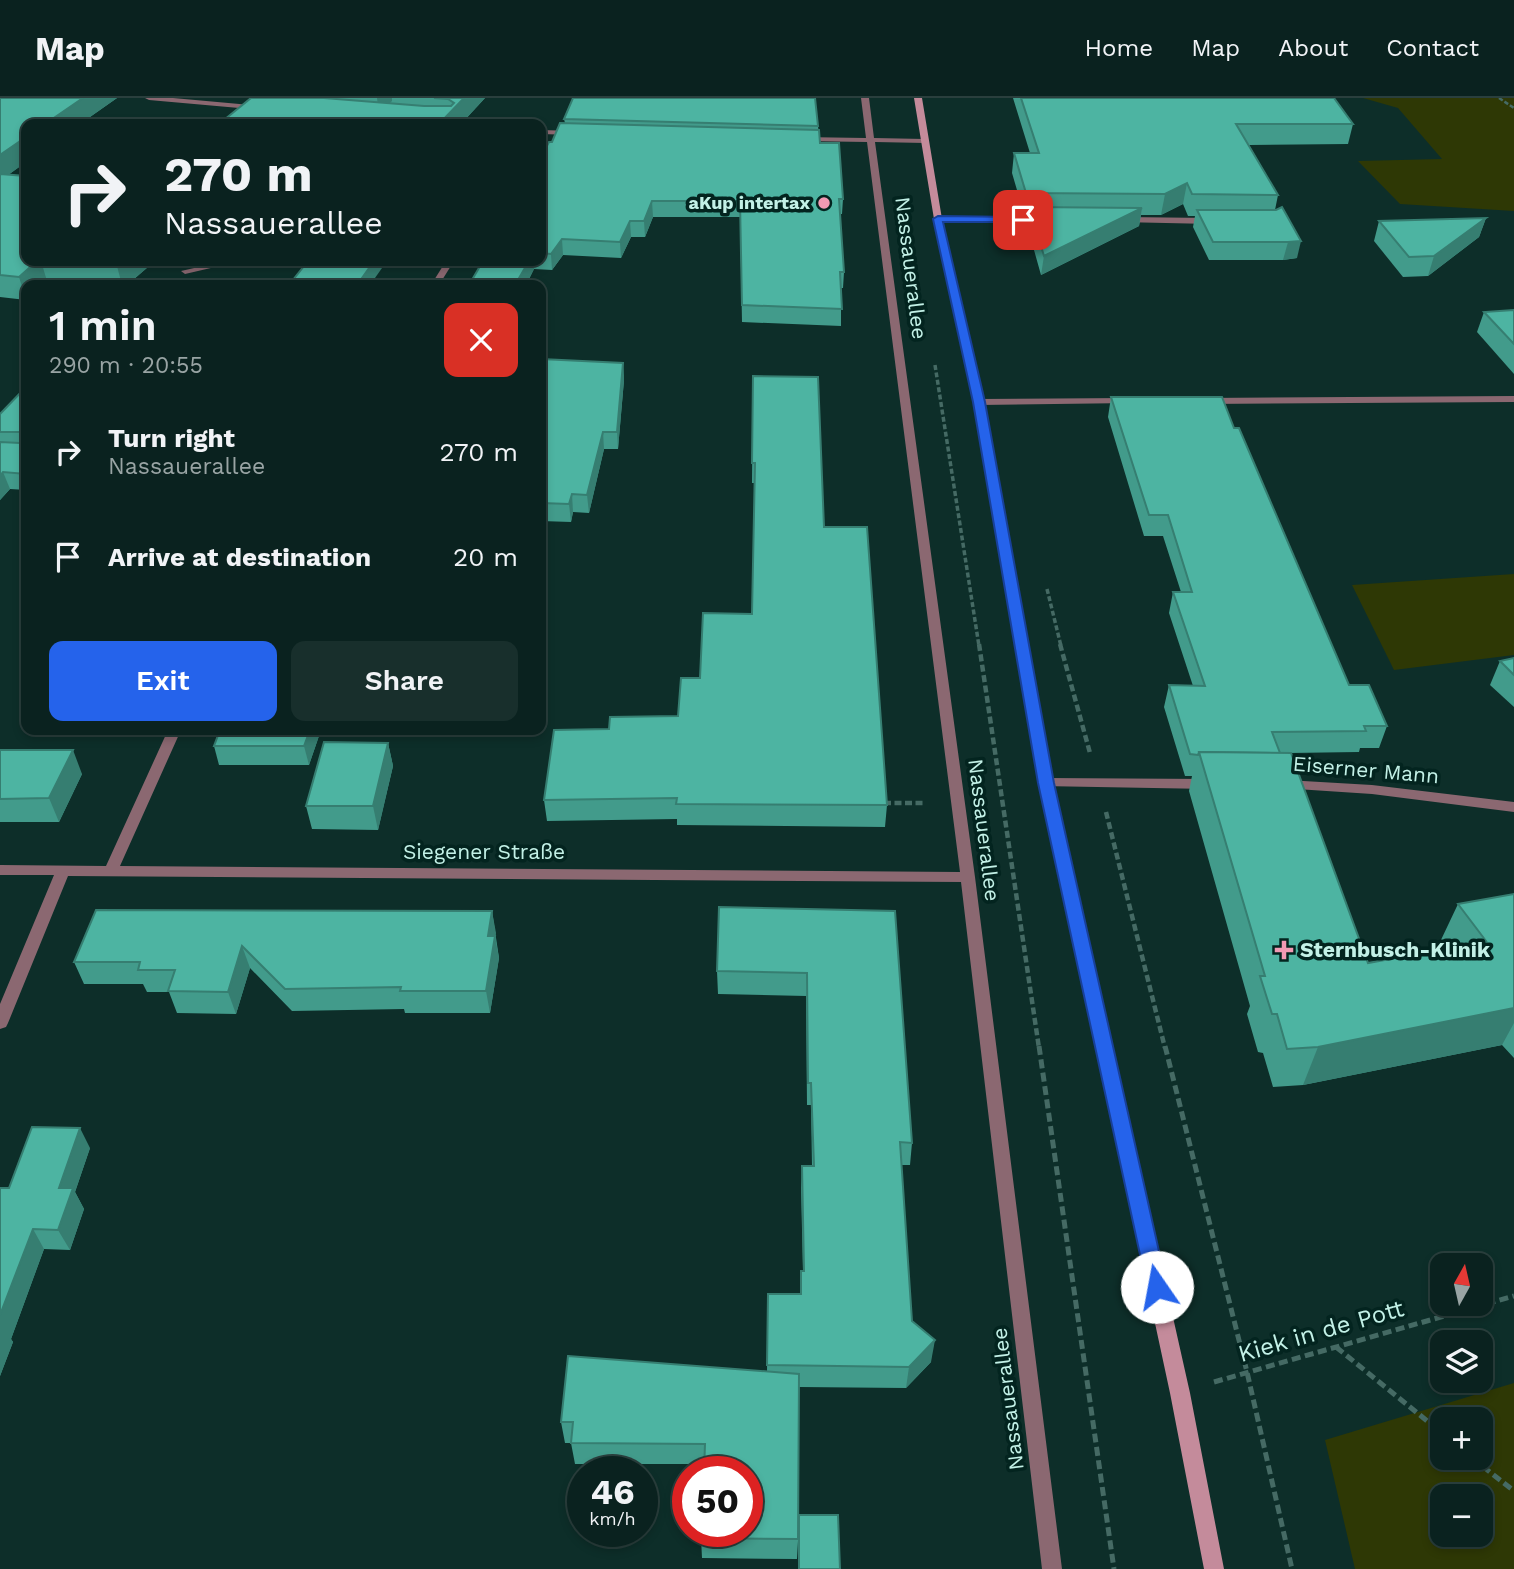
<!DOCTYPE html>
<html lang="en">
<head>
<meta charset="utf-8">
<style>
  :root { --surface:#0a221f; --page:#182f2c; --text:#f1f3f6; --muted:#99a4a4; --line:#2a3f3d; --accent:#2563eb }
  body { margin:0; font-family:"Work Sans",sans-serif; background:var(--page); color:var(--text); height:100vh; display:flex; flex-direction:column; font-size:26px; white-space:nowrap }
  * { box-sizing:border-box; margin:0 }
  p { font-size:23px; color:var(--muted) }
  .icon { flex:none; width:38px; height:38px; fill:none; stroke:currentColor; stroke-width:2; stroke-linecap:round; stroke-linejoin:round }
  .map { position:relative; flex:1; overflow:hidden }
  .panel { position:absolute; left:21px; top:182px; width:525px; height:455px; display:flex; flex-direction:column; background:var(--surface); border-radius:14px; box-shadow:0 4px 10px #0003,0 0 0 2px var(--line) }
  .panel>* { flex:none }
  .guide { position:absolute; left:21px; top:21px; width:525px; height:147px; border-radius:14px; box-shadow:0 4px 10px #0003,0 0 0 2px var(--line); background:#0a221f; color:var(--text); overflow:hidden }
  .needle { width:46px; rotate:8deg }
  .fabs { position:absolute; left:1430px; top:1155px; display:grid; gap:14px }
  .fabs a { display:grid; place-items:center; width:63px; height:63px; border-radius:14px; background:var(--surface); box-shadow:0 4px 10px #0003,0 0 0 2px var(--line); font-size:35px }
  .speed { position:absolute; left:567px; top:1358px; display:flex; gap:14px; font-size:35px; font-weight:700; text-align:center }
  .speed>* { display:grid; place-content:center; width:91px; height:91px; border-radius:50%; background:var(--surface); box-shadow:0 4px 10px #0003,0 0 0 2px var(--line); line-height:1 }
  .speed small { font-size:18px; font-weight:400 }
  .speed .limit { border:10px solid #d22; background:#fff; color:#111 }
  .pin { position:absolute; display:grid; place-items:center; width:60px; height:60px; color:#fff; margin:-30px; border-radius:14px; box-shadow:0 4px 10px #0006 }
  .me { position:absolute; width:77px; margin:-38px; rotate:348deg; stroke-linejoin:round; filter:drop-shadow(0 0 5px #0008) }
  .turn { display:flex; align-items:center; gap:24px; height:147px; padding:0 28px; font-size:32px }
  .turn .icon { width:91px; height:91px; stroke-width:2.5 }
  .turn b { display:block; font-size:49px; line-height:60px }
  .round { display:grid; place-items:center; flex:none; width:74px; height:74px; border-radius:14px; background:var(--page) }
  .headline { display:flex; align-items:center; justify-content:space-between; height:119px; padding:0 28px }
  h1 { font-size:42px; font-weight:600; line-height:52px }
  .button { display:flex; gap:14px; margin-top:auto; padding:14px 28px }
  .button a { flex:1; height:80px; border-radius:14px; background:var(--accent); color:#fff; font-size:28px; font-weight:600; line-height:80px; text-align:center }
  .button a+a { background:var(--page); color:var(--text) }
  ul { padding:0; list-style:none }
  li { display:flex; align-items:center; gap:21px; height:105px; padding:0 28px }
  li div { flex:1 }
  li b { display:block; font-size:26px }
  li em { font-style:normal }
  header { display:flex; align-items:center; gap:42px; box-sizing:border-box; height:98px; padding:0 35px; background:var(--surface); border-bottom:2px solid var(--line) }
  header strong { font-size:33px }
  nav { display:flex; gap:38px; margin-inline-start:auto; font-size:24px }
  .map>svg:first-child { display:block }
</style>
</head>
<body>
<header>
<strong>Map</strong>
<nav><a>Home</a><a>Map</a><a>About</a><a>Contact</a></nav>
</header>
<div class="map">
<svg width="1514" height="1471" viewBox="0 0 1514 1471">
  <rect width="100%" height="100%" fill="#0d2e29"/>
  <!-- green -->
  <g fill="#2e3805" fill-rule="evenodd">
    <polygon points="1363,0 1514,0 1514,113 1400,106 1358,63 1442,61 1398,10"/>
    <polygon points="1514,476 1514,557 1394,572 1352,487"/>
    <path d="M 1514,1285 L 1514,1471 L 1355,1471 L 1325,1342 ZM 1442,1321 L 1480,1321 L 1480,1360 L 1442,1360 ZM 1442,1398 L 1480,1398 L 1480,1437 L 1442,1437 Z"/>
  </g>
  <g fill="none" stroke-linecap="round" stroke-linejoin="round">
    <!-- path-far3 -->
    <polyline stroke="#456a64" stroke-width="2.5" stroke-dasharray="4.5 2" stroke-linecap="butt" points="1499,0 1514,10"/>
    <!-- path-far2 -->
    <g stroke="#456a64" stroke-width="3.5" stroke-dasharray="5 2.5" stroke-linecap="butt">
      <polyline points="935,267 979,548"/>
      <polyline points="1047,491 1061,548"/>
    </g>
    <!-- path-far1 -->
    <g stroke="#456a64" stroke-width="4.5" stroke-dasharray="7 3.5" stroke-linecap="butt">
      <polyline points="979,546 1039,950"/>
      <polyline points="1060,546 1090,655"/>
      <polyline points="884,705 926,705"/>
      <polyline points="1106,714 1165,950"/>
    </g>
    <!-- path -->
    <g stroke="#456a64" stroke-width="5" stroke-dasharray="9 4.5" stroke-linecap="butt">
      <polyline points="1039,948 1114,1471"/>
      <polyline points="1165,948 1247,1274 1292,1471"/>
      <polyline points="1336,1249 1442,1335"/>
      <polyline points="1214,1284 1514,1198"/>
      <polyline points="1472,1360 1514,1393"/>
    </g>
    <!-- lane -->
    <g fill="#8b6871" fill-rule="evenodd">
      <polygon points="225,163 241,163 185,176 181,173"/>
      <polygon points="1514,298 1514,304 1204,306 1199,303 1204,300"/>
      <polygon points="1128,300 1133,303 1132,305 979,307 974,304 979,301"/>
    </g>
    <!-- street -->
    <g fill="#8b6871" fill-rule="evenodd">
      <polygon points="145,0 173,0 261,8 265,10 261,12 149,2"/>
      <polygon points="861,0 869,0 874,40 925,41 929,43 925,45 875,44 975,779 1062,1471 1042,1471 961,784 68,778 8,925 6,929 0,931 0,906 54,777 0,777 0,767 106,768 168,632 181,632 120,768 960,774 867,44 801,43 797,41 801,39 866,40"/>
      <polygon points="541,32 574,33 578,35 574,37 541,36"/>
      <polygon points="938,118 1047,119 1051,122 1047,125 935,123 934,121"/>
      <polygon points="1123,119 1211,120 1215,123 1211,126 1120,124 1119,122"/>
      <polygon points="446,163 454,163 439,187 431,187"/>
      <polygon points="1046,680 1209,681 1216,686 1209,691 1041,688 1039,685"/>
      <polygon points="1286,682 1372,687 1514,704 1514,714 1372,696 1281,690 1279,687"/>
    </g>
    <!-- secondary -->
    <polygon fill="#c48b9b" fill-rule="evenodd" points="914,0 922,0 942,121 984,304 1053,685 1190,1295 1224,1471 1204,1471 1170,1295 1039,685 974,304 934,121"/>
  </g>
  <!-- wall -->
  <g fill="#429b8b">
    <polygon points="0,0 117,0 80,26 26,26 26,64 8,77 26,163 155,163 127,187 91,187 47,183 42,187 26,187 26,202 0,199"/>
    <polygon points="251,0 485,0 461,26"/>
    <polygon points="1013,0 1334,0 1353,26 1348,46 1249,47 1278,97 1275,112 1297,160 1283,162 1209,162 1193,129 1195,118 1188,118 1183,106 1161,117 1141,117 1139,128 1041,177 1027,127 1028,116 1024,116 1012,75 1014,55 1030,55"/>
    <polygon points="564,21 818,28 820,45 843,101 842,116 840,116 844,174 843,190 841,190 841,228 742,224 740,119 653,119 645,139 631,139 621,160 563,157 552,172 534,171 526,187 469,187 483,163 541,163 541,59 565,25"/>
    <polygon points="1486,120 1479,139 1428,178 1403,179 1374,143 1379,123"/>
    <polygon points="178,163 200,163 198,165"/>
    <polygon points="1514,212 1514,276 1477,234 1484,214"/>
    <polygon points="541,261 623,265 624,282 618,351 604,351 589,415 573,414 571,424 541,423"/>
    <polygon points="753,278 824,429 887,707 885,729 677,727 677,721 547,723 544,702 609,631 678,618 700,580 752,516 755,385 752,385"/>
    <polygon points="26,289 26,392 10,391 0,402 0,316"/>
    <polygon points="1111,299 1234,330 1349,587 1387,628 1379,650 1360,650 1359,654 1289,655 1368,865 1445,851 1440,844 1458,806 1514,796 1514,960 1502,947 1303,987 1273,989 1263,955 1258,954 1247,916 1250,908 1189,693 1192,678 1185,678 1164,609 1169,587 1193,588 1169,515 1173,494 1181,494 1163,438 1144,438 1108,319"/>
    <polygon points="1514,560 1514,609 1490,587 1500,563"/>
    <polygon points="220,632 321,632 309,667 219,667 214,648"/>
    <polygon points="388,645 393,668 378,732 312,731 306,708"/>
    <polygon points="0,652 82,676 59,724 0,724"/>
    <polygon points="492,813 499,860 490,915 405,915 404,911 292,913 250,870 236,916 177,915 169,894 147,894 143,886 84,886 74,864"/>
    <polygon points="895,813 912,1045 910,1067 901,1067 912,1223 931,1264 906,1290 799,1289 798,1431 840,1471 798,1471 798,1443 797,1461 702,1460 701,1440 704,1366 575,1366 571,1345 565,1345 561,1324 767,1274 768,1196 800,1196 801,1173 803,1173 801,1090 802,1068 812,1068 811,1007 807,1007 806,898 718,896 717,873"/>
    <polygon points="90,1050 75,1094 84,1111 70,1152 44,1151 11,1241 13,1244 0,1278 0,1090 9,1090"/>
  </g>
  <!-- shaded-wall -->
  <g fill="#367e71">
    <polygon points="83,0 117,0 80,26 45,26"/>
    <polygon points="377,0 392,0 392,3 379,15"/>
    <polygon points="464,0 485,0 461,26 439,26"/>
    <polygon points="26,39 26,64 0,83 0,57"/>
    <polygon points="1187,85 1183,106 1161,117 1165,96"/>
    <polygon points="652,103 653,119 645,139 644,123"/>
    <polygon points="1142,110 1139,128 1041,177 1044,158"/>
    <polygon points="1486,120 1479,139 1428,178 1434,158"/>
    <polygon points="630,123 631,139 621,160 620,144"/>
    <polygon points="562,141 563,157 552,172 551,156"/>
    <polygon points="1301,143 1297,160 1283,162 1288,144"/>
    <polygon points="37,163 41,163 47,183 42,187 26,187 26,201 19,179"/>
    <polygon points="123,163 155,163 127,187 122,187 117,168"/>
    <polygon points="374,163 387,163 370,187 357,187"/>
    <polygon points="529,163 534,163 534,171 526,187 515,187"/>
    <polygon points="623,265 624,282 618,351 617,334"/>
    <polygon points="603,334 604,351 589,415 587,397"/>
    <polygon points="3,374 10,391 0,402 0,378"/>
    <polygon points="572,396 573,414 571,424 569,406"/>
    <polygon points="310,632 321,632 309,667 304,648"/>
    <polygon points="388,645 393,668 378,732 373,708"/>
    <polygon points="73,652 82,676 59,724 49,700"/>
    <polygon points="492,813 496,835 493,852 495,838 499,860 490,915 486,893 488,838"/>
    <polygon points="242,848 250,870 236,916 228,894"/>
    <polygon points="1514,910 1514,925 1502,947 1303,987 1318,949"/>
    <polygon points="80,1030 90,1050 75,1094 84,1111 70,1152 58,1132 59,1090"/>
    <polygon points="33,1131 44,1151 11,1241 13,1244 0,1278 0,1217"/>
    <polygon points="935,1242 931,1264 906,1290 909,1269"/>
  </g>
  <!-- building -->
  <g fill="#4db4a2" stroke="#367e71" stroke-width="2">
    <polygon points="0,0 83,0 45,26 26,26 26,39 0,57"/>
    <polygon points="251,0 324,0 424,8 451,8 454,5 448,1 434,0 464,0 439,26 219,26"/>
    <polygon points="573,0 815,0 818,28 564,21"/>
    <polygon points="1021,0 1334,0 1353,26 1236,26 1278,97 1192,96 1187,85 1165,96 1026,95 1014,55 1039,55"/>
    <polygon points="560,25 819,32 820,45 839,45 843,101 839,101 844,174 840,174 842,211 742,207 740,103 652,103 644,123 630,123 620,144 562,141 551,156 541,155 541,59 549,44 552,44"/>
    <polygon points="0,76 26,78 26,163 37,163 19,179 0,177"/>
    <polygon points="1029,109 1142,110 1044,158"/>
    <polygon points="1282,109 1301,143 1288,144 1213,144 1197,112 1276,112"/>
    <polygon points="1486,120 1434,158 1409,159 1379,123"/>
    <polygon points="65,163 123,163 117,168"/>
    <polygon points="308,163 374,163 357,187 289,187"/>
    <polygon points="483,163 529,163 515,187 469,187"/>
    <polygon points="1514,212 1514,246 1484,214"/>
    <polygon points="541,261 623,265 617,334 603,334 587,397 572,396 569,406 541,405"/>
    <polygon points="753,278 818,279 824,429 867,429 887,707 676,706 677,700 544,702 554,632 609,631 610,619 678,618 681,580 700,580 703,515 752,516 755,365 752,365"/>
    <polygon points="26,289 26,376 3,374 0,378 0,344 20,345 23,342 20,334 0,334 0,316"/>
    <polygon points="1111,299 1222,299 1234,330 1239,330 1349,587 1369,587 1387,628 1364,628 1366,633 1272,634 1280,655 1199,654 1198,657 1190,656 1169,587 1205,588 1173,494 1192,494 1168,417 1149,417"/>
    <polygon points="1514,560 1514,577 1500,563"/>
    <polygon points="220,632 310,632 304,648 214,648"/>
    <polygon points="324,644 388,645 373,708 306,708"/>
    <polygon points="0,652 73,652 49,700 0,701"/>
    <polygon points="1199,654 1291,655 1368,865 1486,843 1458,806 1514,796 1514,910 1318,949 1287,951 1277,916 1272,916 1260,878 1265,878"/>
    <polygon points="719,809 895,813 912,1045 900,1044 912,1223 935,1242 909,1269 767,1267 768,1196 801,1196 801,1173 804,1173 802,1068 814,1068 811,985 808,985 807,875 717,873"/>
    <polygon points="96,812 492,813 488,838 495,838 486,893 400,893 401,889 285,891 242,848 228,894 168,893 175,872 138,872 140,864 74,864"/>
    <polygon points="32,1029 80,1030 59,1090 73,1090 58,1132 33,1131 0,1217 0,1090 9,1090"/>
    <polygon points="568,1258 799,1276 798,1441 701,1440 701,1433 747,1433 747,1374 704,1374 705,1346 571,1345 573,1324 561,1324"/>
    <polygon points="799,1417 838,1417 840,1471 799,1471"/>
  </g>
  <!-- route -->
  <polygon fill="#2563eb" stroke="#184099" stroke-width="2" points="938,118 1023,119 1028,122 1023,124 943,124 985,304 1054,685 1167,1189 1164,1196 1157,1198 1150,1196 1147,1189 1038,685 973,304 933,121"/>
  <!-- markers -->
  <g fill="#f19ab4" stroke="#03241f" stroke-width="2.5">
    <circle cx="824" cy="105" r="7"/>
    <path d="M1280.5 841.5h7v7h7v7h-7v7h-7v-7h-7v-7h7z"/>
  </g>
  <g text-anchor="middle" stroke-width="7" stroke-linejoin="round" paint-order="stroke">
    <!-- far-poi labels -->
    <g font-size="18" font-weight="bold" fill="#c3f1e7" stroke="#03241f" text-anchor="end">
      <text x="810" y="111">aKup intertax</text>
    </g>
    <!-- street labels -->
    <g font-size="21" fill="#c3f1e7" stroke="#03241f">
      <text transform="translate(911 170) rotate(83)" y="7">Nassauerallee</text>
      <text transform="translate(1366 672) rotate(5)" y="7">Eiserner Mann</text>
      <text transform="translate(984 732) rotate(83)" y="7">Nassauerallee</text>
      <text x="484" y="761">Siegener Straße</text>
      <text transform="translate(1008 1301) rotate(-97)" y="7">Nassauerallee</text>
    </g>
    <!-- poi labels -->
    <g font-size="21" font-weight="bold" fill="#c3f1e7" stroke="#03241f" text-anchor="start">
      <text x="1300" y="859">Sternbusch-Klinik</text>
    </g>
    <!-- near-street labels -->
    <g font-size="24" fill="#c3f1e7" stroke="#03241f">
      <text transform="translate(1321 1233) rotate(-16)" y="8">Kiek in de Pott</text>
    </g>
  </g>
</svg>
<div class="fabs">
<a><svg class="needle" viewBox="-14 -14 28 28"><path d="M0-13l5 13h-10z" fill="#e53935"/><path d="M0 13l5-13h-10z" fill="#99a4a4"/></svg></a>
<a><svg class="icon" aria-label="layers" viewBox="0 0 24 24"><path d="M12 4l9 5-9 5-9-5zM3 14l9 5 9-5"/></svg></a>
<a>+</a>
<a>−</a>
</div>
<div class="speed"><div>46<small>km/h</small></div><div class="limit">50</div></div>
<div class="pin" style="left:1023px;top:122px;background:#d93025"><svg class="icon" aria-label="arrive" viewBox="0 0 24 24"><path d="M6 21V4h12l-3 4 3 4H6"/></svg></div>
<svg class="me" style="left:1157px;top:1189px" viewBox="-20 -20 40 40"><circle r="19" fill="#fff"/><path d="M0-13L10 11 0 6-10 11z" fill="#2563eb"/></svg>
<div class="guide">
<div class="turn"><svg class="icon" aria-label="right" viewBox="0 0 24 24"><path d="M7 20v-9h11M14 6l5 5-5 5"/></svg><div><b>270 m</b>Nassauerallee</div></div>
</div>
<section class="panel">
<div class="headline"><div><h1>1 min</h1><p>290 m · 20:55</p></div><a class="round" style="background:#d93025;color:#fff"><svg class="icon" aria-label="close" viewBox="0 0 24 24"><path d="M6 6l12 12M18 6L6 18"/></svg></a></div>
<ul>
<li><svg class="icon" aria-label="right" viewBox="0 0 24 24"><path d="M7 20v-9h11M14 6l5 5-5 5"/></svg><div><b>Turn right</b><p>Nassauerallee</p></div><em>270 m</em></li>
<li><svg class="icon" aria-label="arrive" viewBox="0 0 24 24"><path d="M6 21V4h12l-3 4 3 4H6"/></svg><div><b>Arrive at destination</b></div><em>20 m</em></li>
</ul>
<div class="button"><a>Exit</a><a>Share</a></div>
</section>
</div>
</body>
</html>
